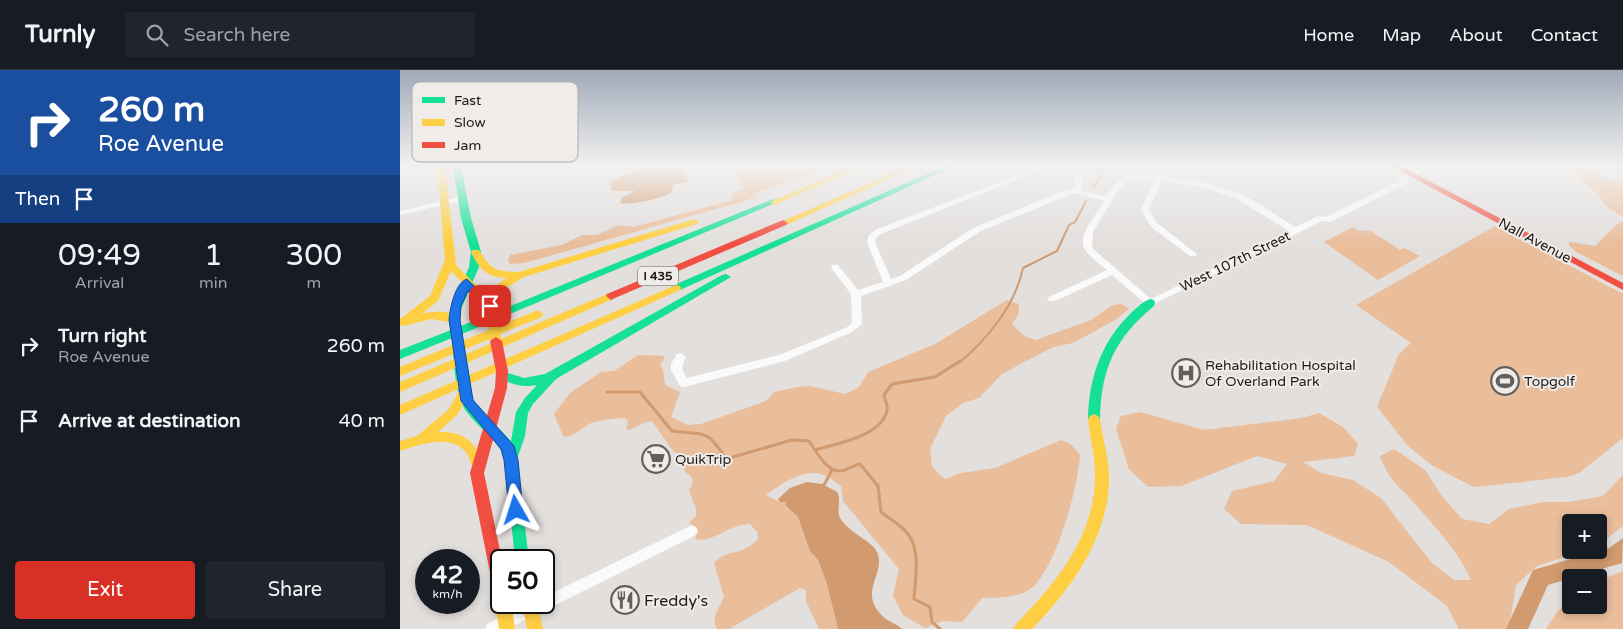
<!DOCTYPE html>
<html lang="en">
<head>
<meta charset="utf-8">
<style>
  :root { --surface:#171b24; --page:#20242c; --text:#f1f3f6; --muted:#9ea1a6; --line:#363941; --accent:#d93025 }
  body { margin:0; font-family:"Varela Round",sans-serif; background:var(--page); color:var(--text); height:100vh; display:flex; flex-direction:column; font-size:19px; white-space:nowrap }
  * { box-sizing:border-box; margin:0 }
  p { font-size:16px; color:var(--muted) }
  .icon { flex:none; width:28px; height:28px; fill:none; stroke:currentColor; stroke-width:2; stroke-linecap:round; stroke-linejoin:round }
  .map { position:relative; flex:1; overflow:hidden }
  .drawer { display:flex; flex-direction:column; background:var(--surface); width:400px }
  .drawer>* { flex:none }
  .guide { background:#1a4fa0; color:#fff; overflow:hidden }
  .buttons { position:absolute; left:1162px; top:444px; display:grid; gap:10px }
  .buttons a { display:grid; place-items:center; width:45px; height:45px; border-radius:5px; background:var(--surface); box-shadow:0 2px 8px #0003; font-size:25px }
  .speed { position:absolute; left:15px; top:479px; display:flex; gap:10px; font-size:25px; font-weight:700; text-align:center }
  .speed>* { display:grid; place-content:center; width:65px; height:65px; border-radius:50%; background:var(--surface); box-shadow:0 2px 8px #0003; line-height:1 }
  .speed small { font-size:12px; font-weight:400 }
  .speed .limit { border:2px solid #111; border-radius:8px; background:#fff; color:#111 }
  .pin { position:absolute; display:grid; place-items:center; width:42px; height:42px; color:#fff; margin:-21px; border-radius:10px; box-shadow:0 2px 8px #0006 }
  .me { position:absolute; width:55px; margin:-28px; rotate:354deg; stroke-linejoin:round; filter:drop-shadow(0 0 4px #0008) }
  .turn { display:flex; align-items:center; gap:18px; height:105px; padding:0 15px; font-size:22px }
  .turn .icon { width:65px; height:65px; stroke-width:2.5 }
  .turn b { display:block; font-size:35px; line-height:42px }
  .then { display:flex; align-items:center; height:48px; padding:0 15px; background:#0003; gap:10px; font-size:19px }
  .eta { display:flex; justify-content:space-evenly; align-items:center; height:85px; text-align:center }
  .eta b { font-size:30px; font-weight:600; line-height:35px }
  .cta { display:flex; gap:10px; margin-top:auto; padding:10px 15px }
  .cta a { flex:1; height:58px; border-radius:5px; background:var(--accent); color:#fff; font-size:20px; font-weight:600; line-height:58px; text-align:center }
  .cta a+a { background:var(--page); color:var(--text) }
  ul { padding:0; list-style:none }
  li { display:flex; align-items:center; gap:15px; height:75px; padding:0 15px }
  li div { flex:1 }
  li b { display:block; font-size:19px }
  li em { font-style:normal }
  header { display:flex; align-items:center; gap:30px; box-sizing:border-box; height:70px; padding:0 25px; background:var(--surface); border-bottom:1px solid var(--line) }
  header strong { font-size:24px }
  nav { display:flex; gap:28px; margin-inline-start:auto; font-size:18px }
  .search { width:350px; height:45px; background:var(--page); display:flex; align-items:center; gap:12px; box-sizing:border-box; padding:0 18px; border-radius:5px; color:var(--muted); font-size:19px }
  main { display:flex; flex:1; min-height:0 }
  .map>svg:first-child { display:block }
</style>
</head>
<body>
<header>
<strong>Turnly</strong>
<div class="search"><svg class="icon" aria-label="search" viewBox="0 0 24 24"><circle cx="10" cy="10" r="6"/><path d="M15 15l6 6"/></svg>Search here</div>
<nav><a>Home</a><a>Map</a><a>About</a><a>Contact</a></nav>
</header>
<main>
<section class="drawer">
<div class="guide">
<div class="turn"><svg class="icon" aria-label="right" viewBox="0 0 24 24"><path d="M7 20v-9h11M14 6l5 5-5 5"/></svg><div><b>260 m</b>Roe Avenue</div></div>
<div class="then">Then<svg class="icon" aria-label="arrive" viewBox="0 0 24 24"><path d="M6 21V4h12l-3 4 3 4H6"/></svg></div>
</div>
<div class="eta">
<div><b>09:49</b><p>Arrival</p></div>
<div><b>1</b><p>min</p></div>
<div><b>300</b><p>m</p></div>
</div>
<ul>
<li><svg class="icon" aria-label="right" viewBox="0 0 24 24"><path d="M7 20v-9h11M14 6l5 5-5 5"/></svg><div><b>Turn right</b><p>Roe Avenue</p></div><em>260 m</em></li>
<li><svg class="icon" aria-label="arrive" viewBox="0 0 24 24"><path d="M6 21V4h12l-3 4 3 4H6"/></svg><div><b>Arrive at destination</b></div><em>40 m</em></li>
</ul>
<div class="cta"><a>Exit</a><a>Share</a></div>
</section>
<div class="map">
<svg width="1223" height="559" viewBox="0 0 1223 559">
  <rect width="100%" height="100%" fill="#e2dfdd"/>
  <!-- green -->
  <g fill="#eabd9b">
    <polygon points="339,96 435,96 352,124 358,126 341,132 124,193 110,194 108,191 110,185 162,175 182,165 197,165 218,155 233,157 333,130 331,125 344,117 330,97"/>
    <polygon points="1169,96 1189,96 1208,110 1223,112 1223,147 1206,136 1198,124 1184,113 1176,101"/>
    <polygon points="1223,151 1223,206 1176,182 1169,175 1169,172 1195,176 1216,155"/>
    <polygon points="1095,156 1223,224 1223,368 1179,403 1167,407 1074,417 1033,396 1008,376 977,337 999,284 1011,273 956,235"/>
    <polygon points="953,157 960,161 969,160 1000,180 1004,178 1020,186 978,210 924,172"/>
    <path d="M 607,230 L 619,234 L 618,245 L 612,254 L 624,266 L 636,270 L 691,250 L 713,235 L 722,234 L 729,239 L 715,250 L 673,273 L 653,277 L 602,304 L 579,328 L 563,333 L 546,346 L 530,379 L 532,397 L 545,409 L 561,403 L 595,398 L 661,370 L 670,374 L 680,384 C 678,418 658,491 634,516 C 622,528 597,528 582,528 L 562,552 L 543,551 L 525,558 L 503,545 L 493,526 L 499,499 L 443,431 L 441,416 C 436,413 430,407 424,405 C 405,397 381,414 366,425 L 380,432 L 385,431 L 388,438 L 398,447 L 410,481 L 418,490 L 427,514 L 438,559 L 419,559 L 406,531 L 406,520 L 400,518 L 329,559 L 317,559 C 310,548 320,537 324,527 L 314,493 C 327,478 342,487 358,469 L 357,462 L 350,454 C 331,453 311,474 296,469 L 290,451 L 296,447 L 296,439 L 289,420 L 293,412 L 291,406 L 285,402 L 281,386 L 273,381 L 252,351 L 244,353 L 229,360 L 226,359 L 228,351 L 224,348 C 218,348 194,351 189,354 C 180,359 178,364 166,367 L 163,366 L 154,344 L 170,323 L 201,302 L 214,301 L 238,285 L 265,286 L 260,295 L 263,300 L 265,315 L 280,322 L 271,347 L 288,355 L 301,354 L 366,331 L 374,322 L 397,317 L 410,316 L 445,324 L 459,317 L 468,302 L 535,274 Z"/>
    <path d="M 740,342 L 804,360 L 902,348 L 919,343 L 943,357 L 958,374 L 954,386 L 903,392 L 921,403 L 953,410 L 981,428 L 1031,492 L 1054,510 L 1071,510 C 1059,482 1036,458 1016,435 C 999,415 990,413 980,386 L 994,379 L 1025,400 L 1042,426 L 1062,449 L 1089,454 L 1109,439 L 1143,432 L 1168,432 L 1203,426 L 1223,405 L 1223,456 L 1199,475 L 1199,452 L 1171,452 L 1171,480 L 1185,480 L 1137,496 L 1116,515 L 1109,559 L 1059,559 L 1047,536 L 989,492 L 907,455 L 841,454 L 824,439 L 832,421 L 874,411 L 887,394 L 857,386 L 781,416 L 748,417 L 729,399 L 716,359 L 721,346 Z"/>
    <polygon points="1223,501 1223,559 1146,559 1157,542 1171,529 1171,535 1199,535 1199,511"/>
  </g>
  <!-- water -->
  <g fill="#d19a6f">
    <path d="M 253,96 L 283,99 L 289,112 L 273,115 L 272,122 C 266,128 228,136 220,133 L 222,127 L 235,121 L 212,121 L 210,112 L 229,103 Z"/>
    <path d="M 407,412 L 422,414 L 437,422 C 442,430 436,440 440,448 C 449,463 472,471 477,482 C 486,502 461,519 478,541 C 486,552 495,552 502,559 L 438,559 L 427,514 L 418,490 L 410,481 L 398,447 L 386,436 L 386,432 L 380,432 L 378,429 L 390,418 Z"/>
  </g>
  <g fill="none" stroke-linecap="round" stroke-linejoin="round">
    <!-- stream-far1 -->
    <g stroke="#d19a6f" stroke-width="2">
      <polyline points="693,117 702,106 701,100 695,96"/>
      <path d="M 559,293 C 588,268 615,236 623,198 L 657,181 L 669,155 L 675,152 L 686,131"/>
    </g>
    <!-- stream -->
    <g stroke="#d19a6f" stroke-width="3">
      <path d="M 207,322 L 240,322 L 272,361 C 306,365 307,359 326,389 L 392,370 L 409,371 C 417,382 428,406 445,400 C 450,398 454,395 460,394 L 478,416 L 481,442 C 490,449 501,455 508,464 C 521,481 515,510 514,529 L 530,537 L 532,552 L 540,559"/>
      <path d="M 415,380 C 435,374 483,366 487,340 C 488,335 485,330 484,325 L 492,314 L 535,307 L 560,291"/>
      <polyline points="424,415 432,400"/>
    </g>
    <!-- river -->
    <polygon fill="#d19a6f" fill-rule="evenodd" points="1223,468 1222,493 1148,515 1128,559 1106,559 1133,500 1209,478"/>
    <!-- street -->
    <g fill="#fbfafa" fill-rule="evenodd">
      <path d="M 641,96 L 651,96 L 481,164 L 476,168 L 475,172 L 491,209 L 500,206 L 573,158 L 660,122 L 672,119 L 675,117 L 674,101 L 669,96 L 676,96 L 682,100 L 683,117 L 680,120 L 706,127 C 711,120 716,110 724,107 C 747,98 821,114 843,125 C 862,134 878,147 895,157 L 918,146 L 926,147 L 1001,110 L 999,108 L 1000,106 L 1024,96 L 1033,96 L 1008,109 L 1008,113 L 930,152 L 922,151 L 750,236 L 747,235 L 712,205 L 655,231 L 649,231 L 647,229 L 649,227 L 707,200 C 700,194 691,188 686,181 C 674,168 698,143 704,131 L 675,123 L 666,126 L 579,162 L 506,210 L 461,226 L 462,254 L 452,262 L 385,291 L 284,317 L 280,316 L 271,300 L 271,294 L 277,284 L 281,283 L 286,287 C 281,297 281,299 287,308 L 379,285 L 446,258 L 452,253 L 451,224 L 432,199 L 431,197 L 432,195 L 438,195 L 458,220 L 483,212 L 467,172 L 469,165 L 475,160 ZM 735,109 L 755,110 L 741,139 L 751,157 L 790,186 L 796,186 L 797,184 L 757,153 L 749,139 L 762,111 L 801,117 L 836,128 L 889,161 L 751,229 L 692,178 L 693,162 L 717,122 L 725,113 Z"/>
      <polygon points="62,126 66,128 65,130 0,145 0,141"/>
      <polygon points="292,455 296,457 298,461 296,465 107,559 85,559 87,554 132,532 144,532 144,527"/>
    </g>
    <!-- fast -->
    <g fill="#16e098" fill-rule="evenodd">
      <path d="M 53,96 L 61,96 L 71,148 L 81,182 L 79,197 L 59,244 L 61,256 L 371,130 L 374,129 L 378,132 L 62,264 L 70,322 L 75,334 L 111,371 L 116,342 L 125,328 L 137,315 C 121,318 113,314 98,308 L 96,305 L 98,302 L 102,301 L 124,308 L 145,304 L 322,205 L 326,204 L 331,207 L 156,309 L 133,334 L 128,343 L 125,366 L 117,389 L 129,490 L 115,490 L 105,389 C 98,369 78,358 66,341 C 54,324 54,289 52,268 L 0,289 L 0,280 L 51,260 L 49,244 L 69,197 L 71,182 L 61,148 Z"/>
      <polygon points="545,96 555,96 280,220 272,220 271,218 272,216"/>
      <path d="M 750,229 L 754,230 L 755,233 L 754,236 C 715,268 701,299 700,349 L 698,352 L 694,354 L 690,352 L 688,349 C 689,309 700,275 728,246 C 734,240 742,232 750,229 Z"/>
    </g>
    <!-- slow -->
    <g fill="#ffcf43" fill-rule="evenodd">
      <path d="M 37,96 L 45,96 L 56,195 L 88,227 L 92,218 L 107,208 C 88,208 79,199 71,182 L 73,180 L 79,180 C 92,201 95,201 119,202 L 291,150 L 297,150 L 299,152 L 297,154 L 124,207 C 96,224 93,223 99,256 L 138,240 L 143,244 L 142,247 L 100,264 L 101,269 L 207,224 L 211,222 L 216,226 L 215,228 L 0,322 L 0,312 L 92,273 L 90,269 L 0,306 L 0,297 L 89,260 L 85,236 L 51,201 L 38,231 L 21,244 C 32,241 53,240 60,249 L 59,252 L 55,253 L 32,249 L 3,256 L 0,255 L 0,249 L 30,226 L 45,190 Z"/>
      <polygon points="454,96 464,96 377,134 374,135 370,132"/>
      <polygon points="509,96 519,96 386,155 380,155 378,153"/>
      <polygon points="276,215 280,216 281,218 280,220 0,345 0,335"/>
      <path d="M 64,317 L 68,319 L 70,322 L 57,345 L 38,362 C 64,361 74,371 84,393 L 83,397 L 78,398 L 73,397 C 70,391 68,384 64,380 C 48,364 18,375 0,381 L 0,371 L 17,366 L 49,339 L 60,319 Z"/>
      <path d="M 694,344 L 698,346 L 700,349 C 703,369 709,389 709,410 C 708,468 671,519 632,559 L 613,559 L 616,554 C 655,514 693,469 695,410 C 696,390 690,369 688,349 L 690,346 Z"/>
      <polygon points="101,525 101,532 111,532 115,559 99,559 95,532 98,527"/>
      <polygon points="122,532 137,532 143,559 127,559"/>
    </g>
    <!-- jam -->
    <g fill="#f24e42" fill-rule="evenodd">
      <polygon points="991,96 1001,96 1223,213 1223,220"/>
      <polygon points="383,150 388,153 386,155 215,228 211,230 206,226 207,224"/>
      <polygon points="96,267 102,271 108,301 107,318 84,403 102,490 101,529 96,527 94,522 70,403 95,318 96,301 90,271"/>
    </g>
  </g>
  <!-- sky -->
  <linearGradient id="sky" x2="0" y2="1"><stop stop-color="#9faab8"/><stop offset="0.55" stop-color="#f2f1f0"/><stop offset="1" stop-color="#f2f1f0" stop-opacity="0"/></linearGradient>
  <rect width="1223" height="174" fill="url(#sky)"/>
  <!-- route -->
  <path fill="#1a73e8" stroke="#114b97" d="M 67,209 L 95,236 L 94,238 L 86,238 L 68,221 L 61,236 L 60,250 L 73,330 L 114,376 L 118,390 L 123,440 L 121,444 L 116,446 L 111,444 L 109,440 L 104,390 L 101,379 L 61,331 L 49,250 C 50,238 55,213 67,209 Z"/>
  <!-- icons -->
  <defs>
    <symbol id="hospital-ring" viewBox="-11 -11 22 22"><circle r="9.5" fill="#f0ece9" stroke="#61605e" stroke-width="1.5"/><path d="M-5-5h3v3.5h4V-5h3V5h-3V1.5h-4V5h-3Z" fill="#61605e"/></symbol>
    <symbol id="stadium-ring" viewBox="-11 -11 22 22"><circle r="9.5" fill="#f0ece9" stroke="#61605e" stroke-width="1.5"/><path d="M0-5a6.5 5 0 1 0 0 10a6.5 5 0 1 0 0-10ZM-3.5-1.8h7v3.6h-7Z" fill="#61605e"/></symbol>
    <symbol id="supermarket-ring" viewBox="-11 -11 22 22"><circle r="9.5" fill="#f0ece9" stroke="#61605e" stroke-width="1.5"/><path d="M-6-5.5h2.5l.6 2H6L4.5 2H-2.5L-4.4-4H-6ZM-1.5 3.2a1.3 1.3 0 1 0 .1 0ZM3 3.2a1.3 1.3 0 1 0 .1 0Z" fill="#61605e"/></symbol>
    <symbol id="restaurant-ring" viewBox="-11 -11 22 22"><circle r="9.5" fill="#f0ece9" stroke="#61605e" stroke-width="1.5"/><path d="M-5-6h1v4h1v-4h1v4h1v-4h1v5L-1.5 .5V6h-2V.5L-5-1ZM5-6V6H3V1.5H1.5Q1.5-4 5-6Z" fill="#61605e"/></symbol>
  </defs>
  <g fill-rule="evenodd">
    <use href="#hospital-ring" x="770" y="287" width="32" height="32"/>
    <use href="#stadium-ring" x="1089" y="295" width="32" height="32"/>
    <use href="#supermarket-ring" x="240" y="373" width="32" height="32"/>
    <use href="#restaurant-ring" x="209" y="514" width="32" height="32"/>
  </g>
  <g text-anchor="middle" stroke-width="4" stroke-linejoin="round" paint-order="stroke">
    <!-- shield labels -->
    <rect fill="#f0ece9" stroke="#5c5a58" stroke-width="1" x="238" y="196.5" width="40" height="19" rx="4"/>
    <g font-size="12" font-weight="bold" fill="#1c1b1a">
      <text x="258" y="210">I 435</text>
    </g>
    <!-- street labels -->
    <g font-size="14" fill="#1c1b1a" stroke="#f0ece9">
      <text transform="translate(1135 170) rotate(28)" y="5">Nall Avenue</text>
      <text transform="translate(835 191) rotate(-26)" y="5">West 107th Street</text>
    </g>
    <!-- poi labels -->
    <g font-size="14" fill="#1c1b1a" stroke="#f0ece9" text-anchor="start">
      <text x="805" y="300">Rehabilitation Hospital<tspan x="805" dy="16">Of Overland Park</tspan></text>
      <text x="1124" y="316">Topgolf</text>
      <text x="275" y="394">QuikTrip</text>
    </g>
    <!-- near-poi labels -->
    <g font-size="16" fill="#1c1b1a" stroke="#f0ece9" text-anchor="start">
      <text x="244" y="536">Freddy's</text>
    </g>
  </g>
  <!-- legend -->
  <rect x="12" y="12" width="166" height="80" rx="8" fill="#f0ece9" stroke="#b0adab" stroke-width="1"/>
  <rect x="22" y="27" width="23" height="6" fill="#16e098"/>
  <rect x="22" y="49" width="23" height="7" fill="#ffcf43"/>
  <rect x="22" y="72" width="23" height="6" fill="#f24e42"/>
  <g font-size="14" fill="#1c1b1a">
    <text x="54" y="35">Fast</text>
    <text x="54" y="57">Slow</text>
    <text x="54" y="80">Jam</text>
  </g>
</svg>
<div class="buttons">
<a>+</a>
<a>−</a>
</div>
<div class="speed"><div>42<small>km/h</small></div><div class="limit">50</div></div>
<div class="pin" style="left:90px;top:236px;background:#d93025"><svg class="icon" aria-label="arrive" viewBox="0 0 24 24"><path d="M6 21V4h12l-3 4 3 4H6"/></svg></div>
<svg class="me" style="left:116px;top:440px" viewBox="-20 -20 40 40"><path d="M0-17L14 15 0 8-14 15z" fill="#1a73e8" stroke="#fff" stroke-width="4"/></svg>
</div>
</main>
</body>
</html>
